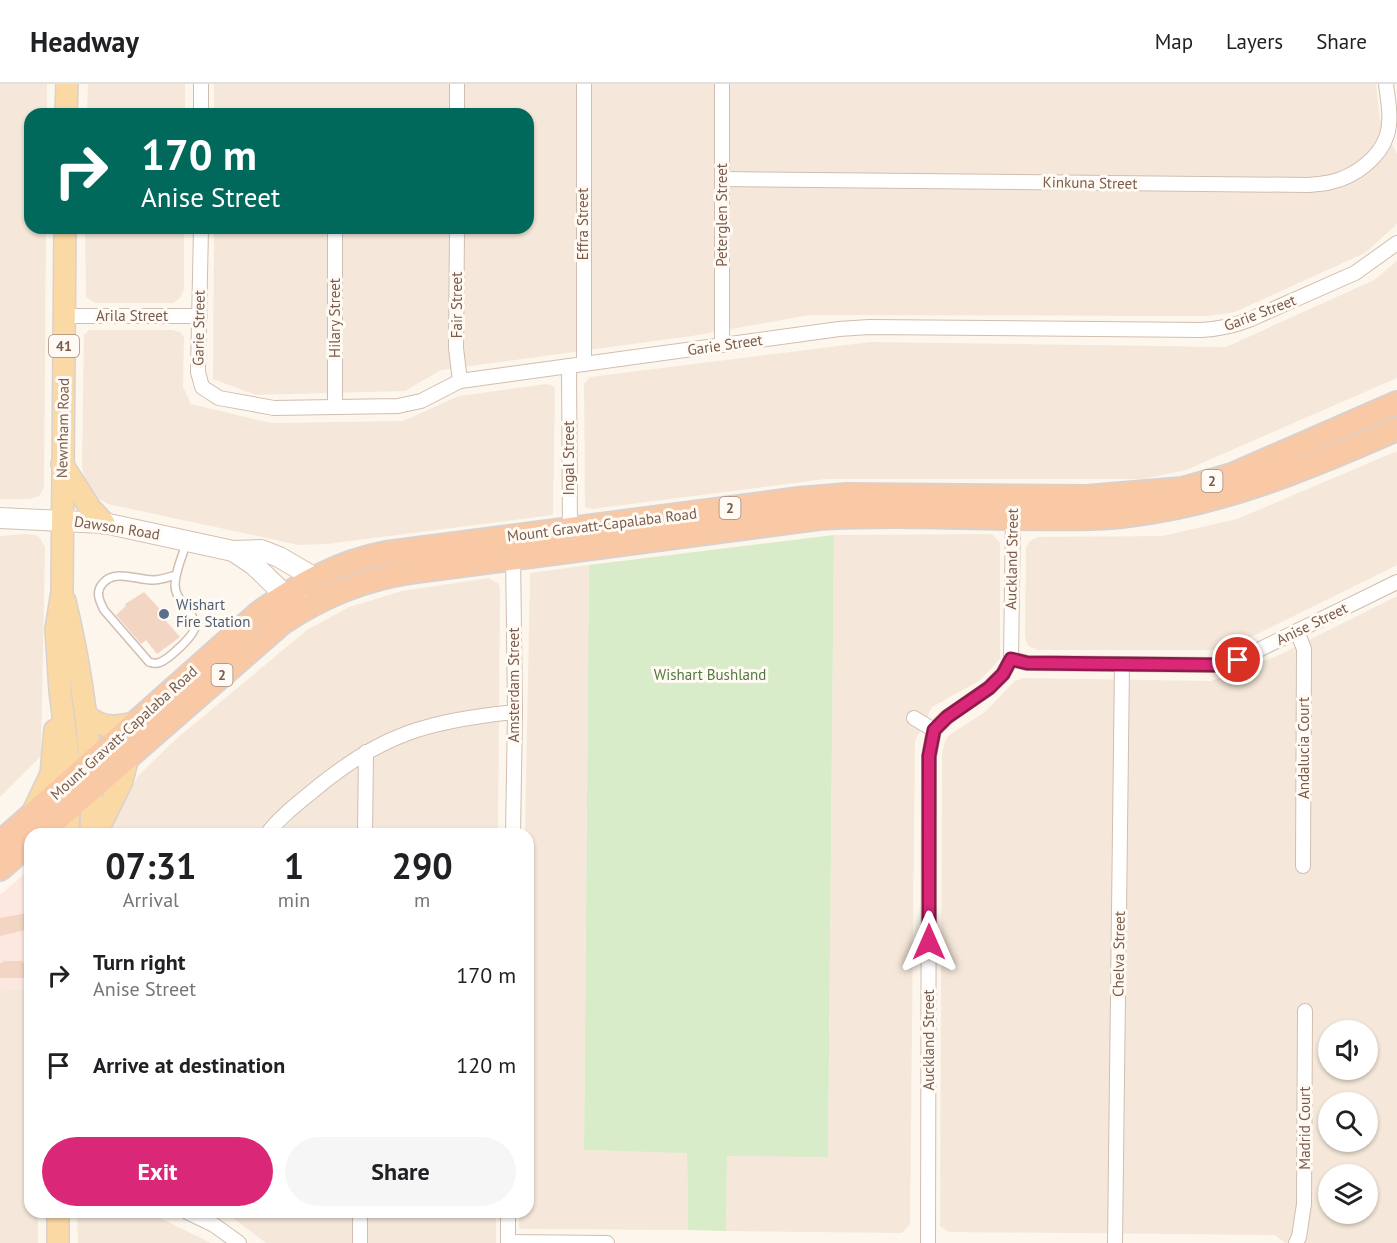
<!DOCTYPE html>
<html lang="en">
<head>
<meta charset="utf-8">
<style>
  :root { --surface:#fff; --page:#f6f6f6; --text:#202124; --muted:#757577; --line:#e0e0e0; --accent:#db2777 }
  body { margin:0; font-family:"PT Sans",sans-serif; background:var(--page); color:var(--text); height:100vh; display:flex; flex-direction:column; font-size:22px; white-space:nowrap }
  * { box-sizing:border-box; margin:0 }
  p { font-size:20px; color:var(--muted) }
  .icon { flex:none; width:33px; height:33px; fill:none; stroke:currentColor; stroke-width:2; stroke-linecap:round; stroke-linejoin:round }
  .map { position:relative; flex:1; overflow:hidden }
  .details { position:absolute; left:24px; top:744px; width:510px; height:390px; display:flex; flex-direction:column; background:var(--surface); border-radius:18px; box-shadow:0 2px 4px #0004 }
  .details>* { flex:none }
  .banner { position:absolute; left:24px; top:24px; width:510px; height:126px; border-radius:18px; box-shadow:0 2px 4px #0004; background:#00695c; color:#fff; overflow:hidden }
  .controls { position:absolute; left:1318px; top:936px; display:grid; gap:12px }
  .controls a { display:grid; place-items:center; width:60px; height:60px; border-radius:50%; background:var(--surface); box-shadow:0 2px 4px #0004; font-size:30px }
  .pin { position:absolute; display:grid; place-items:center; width:51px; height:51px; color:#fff; margin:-26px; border:3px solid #fff; border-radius:50%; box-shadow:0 2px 6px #0007 }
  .me { position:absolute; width:66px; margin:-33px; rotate:0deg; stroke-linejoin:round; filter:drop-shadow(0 0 4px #0008) }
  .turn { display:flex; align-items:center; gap:21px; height:126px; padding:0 18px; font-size:27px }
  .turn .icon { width:78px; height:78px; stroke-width:2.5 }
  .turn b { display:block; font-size:42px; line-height:51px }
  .eta { display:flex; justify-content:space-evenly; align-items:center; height:102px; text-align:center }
  .eta b { font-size:36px; font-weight:800; line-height:42px }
  .button { display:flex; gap:12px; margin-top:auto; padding:12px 18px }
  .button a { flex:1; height:69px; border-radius:36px; background:var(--accent); color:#fff; font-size:24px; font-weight:800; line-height:69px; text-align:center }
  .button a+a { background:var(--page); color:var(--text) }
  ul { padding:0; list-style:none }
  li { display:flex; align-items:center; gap:18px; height:90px; padding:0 18px }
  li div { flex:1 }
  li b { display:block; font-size:22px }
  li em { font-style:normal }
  header { display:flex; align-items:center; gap:36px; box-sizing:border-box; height:84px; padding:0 30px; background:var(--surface); border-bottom:2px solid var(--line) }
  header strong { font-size:28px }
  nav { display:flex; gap:33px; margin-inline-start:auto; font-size:21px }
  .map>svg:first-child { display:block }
</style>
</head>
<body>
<header>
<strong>Headway</strong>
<nav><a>Map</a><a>Layers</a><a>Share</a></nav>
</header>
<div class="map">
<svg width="1397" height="1159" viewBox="0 0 1397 1159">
  <rect width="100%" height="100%" fill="#fdf6ec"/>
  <!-- residential -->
  <g fill="#f5e8da" fill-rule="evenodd">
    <polygon points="0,0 47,0 47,30 30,30 30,144 46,144 44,404 39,412 29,415 0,415"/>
    <polygon points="88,0 185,0 185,30 87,30"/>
    <polygon points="214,0 1376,0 1380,35 1397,70 1397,140 1365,169 1235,228 1209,232 810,231 692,252 441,286 405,307 256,311 213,295 214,144 528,144 528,30 214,30"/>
    <polygon points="85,144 184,144 184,205 180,214 173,219 95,219 86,213"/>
    <polygon points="1397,177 1397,294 1186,386 1143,395 826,395 592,425 585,423 584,300 590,293 871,258 1226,263 1374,196"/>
    <polygon points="89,246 172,246 180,248 184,253 183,303 191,320 271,339 403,337 459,312 546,300 551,301 555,304 553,431 327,460 299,461 108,420 99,415 89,402 84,393 82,383 84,251"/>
    <polygon points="1397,367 1397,481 1239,559 1215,566 1037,566 1028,562 1025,553 1026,463 1030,457 1038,453 1162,452 1237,435"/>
    <polygon points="25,450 36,451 40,454 45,463 41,672 0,713 0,452"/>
    <polygon points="992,450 1000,459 1000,575 979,597 932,623 915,657 910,1140 902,1149 726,1147 727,1071 828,1072 834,451"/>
    <polygon points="589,481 584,1066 687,1068 688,1146 519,1145 519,1128 528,1128 528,750 525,750 530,489"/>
    <polygon points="489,494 499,500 500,508 498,750 110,750 114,735 138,692 176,655 307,546 349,523 402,507"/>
    <path d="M 1397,512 L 1397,1159 L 1285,1159 L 1275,1151 L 949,1148 L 940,1142 L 942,670 L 944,660 L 948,652 L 985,628 L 1015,597 L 1023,594 L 1211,597 L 1277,572 ZM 1329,946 L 1368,946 L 1368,986 L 1329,986 ZM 1329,1018 L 1368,1018 L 1368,1058 L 1329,1058 ZM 1329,1090 L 1368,1090 L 1368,1130 L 1329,1130 Z"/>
    <polygon points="0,904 30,905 30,1128 38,1128 38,1159 0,1159"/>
    <polygon points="77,1128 148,1128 211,1159 78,1159"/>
    <polygon points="225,1128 496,1128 496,1159 266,1159"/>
  </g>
  <!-- commercial -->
  <polygon fill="#fde8e0" points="30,788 30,905 0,904 0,811 23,791"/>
  <!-- green -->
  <polygon fill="#d8ecc9" points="834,451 828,1073 727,1072 726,1147 688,1146 687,1069 584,1066 589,481"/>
  <!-- building -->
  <g fill="#f3d5c3">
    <polygon points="144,508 168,534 166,537 180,553 157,570 146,556 141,560 116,531 126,522 125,520"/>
    <polygon points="27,829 30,845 0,852 0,834"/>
    <polygon points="3,877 23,877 23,879 27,879 27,894 0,894 0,879 3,879"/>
  </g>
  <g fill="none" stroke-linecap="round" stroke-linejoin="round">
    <defs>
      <path id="service" d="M 176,491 C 169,493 161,496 153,496 C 137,496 115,485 103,499 C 95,508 99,516 104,526 L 149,578 C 153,579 155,580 158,579 C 167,577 194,552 195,543 C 196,528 175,518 175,501 C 175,488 182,473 186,460"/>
      <g id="minor">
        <polyline points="584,0 584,280"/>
        <polyline points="201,30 201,0"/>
        <polyline points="457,30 457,0"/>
        <path d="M 722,95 L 1308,101 C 1316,100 1324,100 1331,98 C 1354,93 1380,74 1387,51 C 1392,35 1388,17 1386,0"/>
        <path d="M 201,144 L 198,288 L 202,303 L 219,314 L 274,324 L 398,322 L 421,317 L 460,297 L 839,245 L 869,243 L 1201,246 C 1219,245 1234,242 1251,235 L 1355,189 L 1397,159"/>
        <polyline points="457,144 456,264 460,297"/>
        <polyline points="64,232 200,232"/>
        <polyline points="722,261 722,0"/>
        <polyline points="569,282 570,451"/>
        <polyline points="335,323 335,144"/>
        <polyline points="513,467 515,628 513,750"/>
        <polyline points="1297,547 1304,565 1303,782"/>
        <polyline points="1011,575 1027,579 1218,581 1238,576 1397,498"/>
        <polyline points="914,634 934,646"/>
        <path d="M 267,750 C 280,733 297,720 314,706 C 381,650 428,637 515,628"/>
        <polyline points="365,750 366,668"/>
        <polyline points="187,1128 214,1141 239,1159"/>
        <polyline points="508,1158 607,1159"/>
        <polyline points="360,1159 360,1128"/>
        <polyline points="508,1159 508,1128"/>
        <polyline points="928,1159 929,672 934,646 947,633 989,604 1003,590 1011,575 1013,429"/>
        <polyline points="1115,1159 1122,580"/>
        <polyline points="1296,1159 1299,1153 1304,1120 1305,927"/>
      </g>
      <g id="secondary">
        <polyline points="0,434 104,439 233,467 261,466 279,473 315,494"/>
        <polyline points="233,467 254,481 285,511 300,514"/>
      </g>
      <g id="primary">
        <polyline points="66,30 67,0"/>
        <polyline points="65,144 62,508 56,545 60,607 69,679 68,750"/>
        <polyline points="62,380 90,424 104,439"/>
        <path d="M 65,517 C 83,593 94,672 91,750"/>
        <path d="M 86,632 C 106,645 113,643 135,639"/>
        <polyline points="32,730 51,690 55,646"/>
        <polyline points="96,750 122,697 128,673"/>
        <polyline points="58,1128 58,1159"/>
      </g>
      <g id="trunk">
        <path d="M 40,750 L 282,539 C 322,512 364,495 411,488 L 819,434 C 884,430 950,433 1015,434 C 1053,434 1091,436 1129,431 C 1223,420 1311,383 1397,345"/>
        <path d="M 0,759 L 259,529 C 298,501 338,478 386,469 L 799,415 L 847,411 L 1086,413 L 1182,405 L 1232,391 L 1397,319"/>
        <polyline points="0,785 30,759"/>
      </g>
    </defs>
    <!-- service casing -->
    <use href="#service" stroke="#d1beb0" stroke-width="10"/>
    <!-- minor casing -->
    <use href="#minor" stroke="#d1beb0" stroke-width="16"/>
    <!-- secondary casing -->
    <use href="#secondary" stroke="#d6c0b0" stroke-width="22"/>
    <!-- primary casing -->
    <use href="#primary" stroke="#dad1cd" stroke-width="24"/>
    <!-- trunk casing -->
    <use href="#trunk" stroke="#dad1cd" stroke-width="26"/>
    <!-- service -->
    <use href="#service" stroke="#fff" stroke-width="7"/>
    <!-- minor -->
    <use href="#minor" stroke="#fff" stroke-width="14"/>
    <!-- secondary -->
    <use href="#secondary" stroke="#fff" stroke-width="20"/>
    <!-- primary -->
    <use href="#primary" stroke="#fbd9a5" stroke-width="21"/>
    <!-- trunk -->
    <use href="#trunk" stroke="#f9c8a4" stroke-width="22"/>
  </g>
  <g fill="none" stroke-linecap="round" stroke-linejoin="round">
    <defs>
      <polyline id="route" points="929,858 929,672 934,646 947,633 989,604 1003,590 1011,575 1027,579 1218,581 1238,576"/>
    </defs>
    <!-- route casing -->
    <use href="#route" stroke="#8e194d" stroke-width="15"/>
    <!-- route -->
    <use href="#route" stroke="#db2777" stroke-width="10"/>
  </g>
  <!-- markers -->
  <circle fill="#5c6f8a" stroke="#fffaf3" stroke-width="2" cx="164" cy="530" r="6"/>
  <g text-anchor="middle" stroke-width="6" stroke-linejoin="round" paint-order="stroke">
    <!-- shield labels -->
    <g fill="#fffaf3" stroke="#a28b7f" stroke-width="1.5">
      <rect x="49" y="251" width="30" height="22" rx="4.5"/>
      <rect x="1201.5" y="386" width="21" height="22" rx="4.5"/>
      <rect x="719.5" y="413" width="21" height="22" rx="4.5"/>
      <rect x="211.5" y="580" width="21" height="22" rx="4.5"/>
    </g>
    <g font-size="14" font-weight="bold" fill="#7a5c4d">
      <text x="64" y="267">41</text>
      <text x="1212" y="402">2</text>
      <text x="730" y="429">2</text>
      <text x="222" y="596">2</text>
    </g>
    <!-- street labels -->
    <g font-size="15" fill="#7a5c4d" stroke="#fffaf3">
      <text transform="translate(1090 99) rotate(1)" y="5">Kinkuna Street</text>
      <text transform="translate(722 131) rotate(-90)" y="5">Peterglen Street</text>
      <text transform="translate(583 140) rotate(-90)" y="5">Effra Street</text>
      <text transform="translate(457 221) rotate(-90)" y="5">Fair Street</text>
      <text transform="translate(1260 229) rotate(-21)" y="5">Garie Street</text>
      <text x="132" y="237">Arila Street</text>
      <text transform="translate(335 234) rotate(-90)" y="5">Hilary Street</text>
      <text transform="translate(199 244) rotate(-89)" y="5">Garie Street</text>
      <text transform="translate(725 261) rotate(-8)" y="5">Garie Street</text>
      <text transform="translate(63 344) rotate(-89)" y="5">Newnham Road</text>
      <text transform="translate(569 374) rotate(-90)" y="5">Ingal Street</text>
      <text transform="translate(602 441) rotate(-7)" y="5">Mount Gravatt-Capalaba Road</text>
      <text transform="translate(117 444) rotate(9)" y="5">Dawson Road</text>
      <text transform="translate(1012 475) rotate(-89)" y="5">Auckland Street</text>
      <text transform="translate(1312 540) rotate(-26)" y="5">Anise Street</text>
      <text transform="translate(514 601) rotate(-90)" y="5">Amsterdam Street</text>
      <text transform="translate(124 649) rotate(-42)" y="5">Mount Gravatt-Capalaba Road</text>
      <text transform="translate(1304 664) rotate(-90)" y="5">Andalucia Court</text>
      <text transform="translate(1119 870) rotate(-89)" y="5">Chelva Street</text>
      <text transform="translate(929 956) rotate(-90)" y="5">Auckland Street</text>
      <text transform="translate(1305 1044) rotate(-90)" y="5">Madrid Court</text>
    </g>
    <!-- service labels -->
    <g font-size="15" fill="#4e5e75" stroke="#fffaf3" text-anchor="start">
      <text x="176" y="526">Wishart<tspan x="176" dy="17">Fire Station</tspan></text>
    </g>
    <!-- park labels -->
    <g font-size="15" fill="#537a41" stroke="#fffaf3">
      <text x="710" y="596">Wishart Bushland</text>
    </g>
  </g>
</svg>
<div class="controls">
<a><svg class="icon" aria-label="sound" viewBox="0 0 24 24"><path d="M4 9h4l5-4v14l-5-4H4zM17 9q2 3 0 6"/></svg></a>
<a><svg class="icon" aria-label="search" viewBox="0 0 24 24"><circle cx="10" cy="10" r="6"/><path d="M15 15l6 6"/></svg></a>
<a><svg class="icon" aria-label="layers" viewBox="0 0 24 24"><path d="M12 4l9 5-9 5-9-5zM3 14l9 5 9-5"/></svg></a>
</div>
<div class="pin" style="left:1238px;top:576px;background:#d93025"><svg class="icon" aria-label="arrive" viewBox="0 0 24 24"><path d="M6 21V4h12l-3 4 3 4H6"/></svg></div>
<svg class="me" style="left:929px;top:858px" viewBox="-20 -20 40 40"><path d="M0-17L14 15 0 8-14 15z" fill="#db2777" stroke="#fff" stroke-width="4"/></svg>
<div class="banner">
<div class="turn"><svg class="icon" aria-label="right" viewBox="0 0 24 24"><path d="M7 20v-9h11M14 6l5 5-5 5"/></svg><div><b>170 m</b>Anise Street</div></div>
</div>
<section class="details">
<div class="eta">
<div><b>07:31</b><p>Arrival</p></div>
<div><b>1</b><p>min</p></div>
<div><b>290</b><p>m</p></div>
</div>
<ul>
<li><svg class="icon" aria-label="right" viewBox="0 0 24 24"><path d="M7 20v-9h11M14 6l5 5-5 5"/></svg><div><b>Turn right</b><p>Anise Street</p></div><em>170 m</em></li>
<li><svg class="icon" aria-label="arrive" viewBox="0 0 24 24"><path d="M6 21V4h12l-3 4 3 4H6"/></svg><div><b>Arrive at destination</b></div><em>120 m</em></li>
</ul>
<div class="button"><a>Exit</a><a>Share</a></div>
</section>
</div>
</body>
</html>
